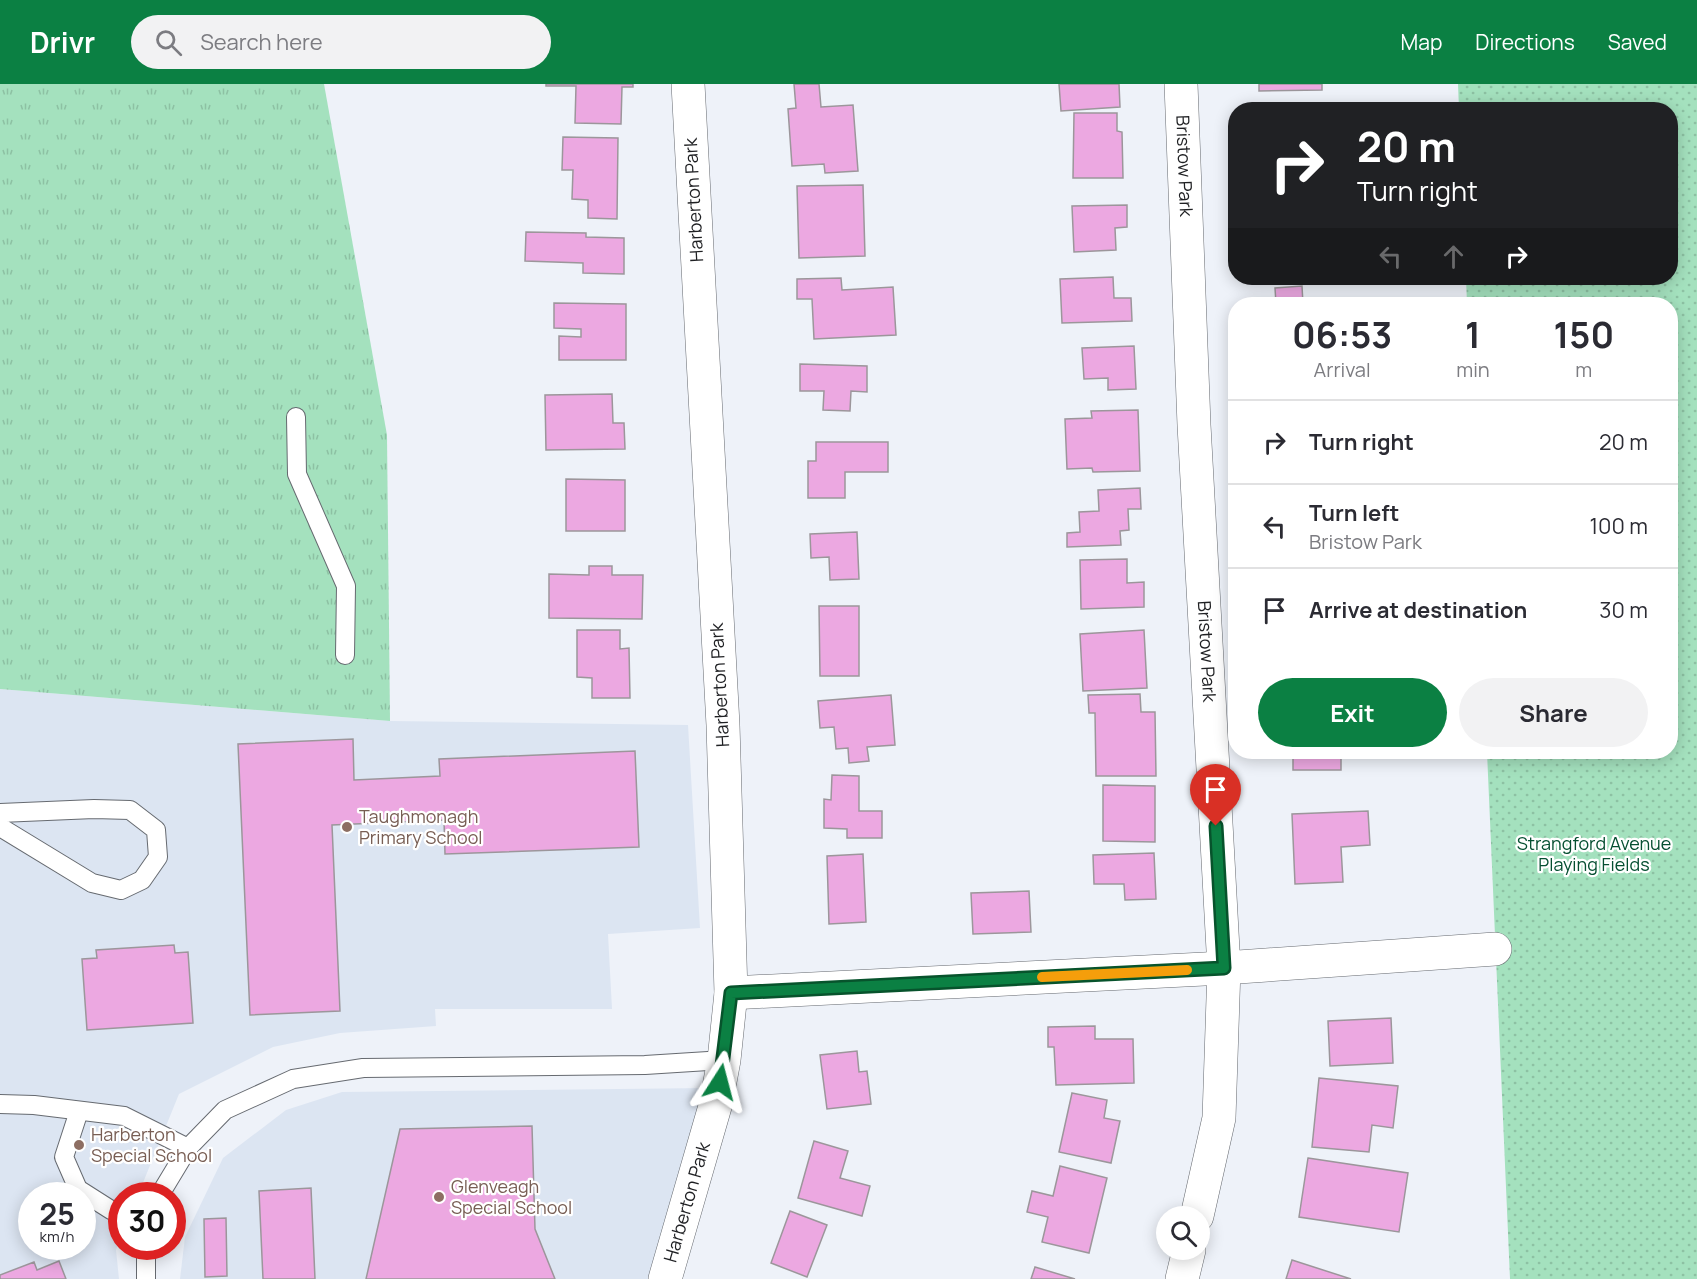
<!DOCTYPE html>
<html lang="en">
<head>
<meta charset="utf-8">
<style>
  :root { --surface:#fff; --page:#f2f2f3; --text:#2b2b33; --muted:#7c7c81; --line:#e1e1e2; --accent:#0b8043 }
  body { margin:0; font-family:Manrope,sans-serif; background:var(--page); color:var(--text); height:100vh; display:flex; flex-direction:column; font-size:22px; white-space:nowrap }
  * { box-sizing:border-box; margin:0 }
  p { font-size:20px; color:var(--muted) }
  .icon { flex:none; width:33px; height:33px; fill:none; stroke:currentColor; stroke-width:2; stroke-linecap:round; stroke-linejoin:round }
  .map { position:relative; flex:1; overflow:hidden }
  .panel { position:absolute; left:1228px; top:213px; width:450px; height:462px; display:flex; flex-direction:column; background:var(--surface); border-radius:24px; box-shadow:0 3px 15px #0003 }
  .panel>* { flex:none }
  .hud { position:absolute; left:1228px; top:18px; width:450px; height:183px; border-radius:24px; box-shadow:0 3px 15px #0003; background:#202124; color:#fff; overflow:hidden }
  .controls { position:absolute; left:1156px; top:1122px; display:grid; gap:12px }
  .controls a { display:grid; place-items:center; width:54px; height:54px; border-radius:50%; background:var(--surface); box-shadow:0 3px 15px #0003; font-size:30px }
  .speed { position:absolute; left:18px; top:1098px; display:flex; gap:12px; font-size:30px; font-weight:700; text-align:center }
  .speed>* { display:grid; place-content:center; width:78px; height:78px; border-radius:50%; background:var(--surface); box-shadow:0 3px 15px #0003; line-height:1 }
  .speed small { font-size:15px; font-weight:400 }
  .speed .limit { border:9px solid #d22; background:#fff; color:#111 }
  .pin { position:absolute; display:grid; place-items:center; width:51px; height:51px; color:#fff; margin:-62px -26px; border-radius:50% 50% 50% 0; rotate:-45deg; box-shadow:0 0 6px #0007 }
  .pin .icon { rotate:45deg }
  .me { position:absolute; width:66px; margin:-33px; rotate:9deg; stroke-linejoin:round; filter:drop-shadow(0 0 4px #0008) }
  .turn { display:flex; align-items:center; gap:21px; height:126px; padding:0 30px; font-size:27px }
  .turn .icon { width:78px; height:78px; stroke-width:2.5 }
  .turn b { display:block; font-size:42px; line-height:51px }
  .lanes { display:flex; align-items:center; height:57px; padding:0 30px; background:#0003; justify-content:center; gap:30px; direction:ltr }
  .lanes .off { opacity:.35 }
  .eta { display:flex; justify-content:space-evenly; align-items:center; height:102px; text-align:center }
  .eta b { font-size:36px; font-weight:700; line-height:42px }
  .button { display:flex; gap:12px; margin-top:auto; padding:12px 30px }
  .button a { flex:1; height:69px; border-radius:36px; background:var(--accent); color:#fff; font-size:24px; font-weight:700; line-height:69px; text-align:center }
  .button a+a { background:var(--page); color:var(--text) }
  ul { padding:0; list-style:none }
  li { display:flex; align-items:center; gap:18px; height:84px; padding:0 30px; border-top:2px solid var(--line) }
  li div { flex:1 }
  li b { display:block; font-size:22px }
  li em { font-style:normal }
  header { display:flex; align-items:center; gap:36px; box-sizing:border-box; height:84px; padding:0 30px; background:var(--accent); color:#fff }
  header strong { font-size:28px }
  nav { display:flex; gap:33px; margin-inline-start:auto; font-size:21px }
  .search { width:420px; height:54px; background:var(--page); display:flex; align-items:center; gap:15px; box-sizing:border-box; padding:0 21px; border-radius:33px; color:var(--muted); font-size:22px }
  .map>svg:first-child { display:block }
</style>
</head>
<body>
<header>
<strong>Drivr</strong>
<div class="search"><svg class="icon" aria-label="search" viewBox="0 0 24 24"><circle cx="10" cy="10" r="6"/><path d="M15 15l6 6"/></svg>Search here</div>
<nav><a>Map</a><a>Directions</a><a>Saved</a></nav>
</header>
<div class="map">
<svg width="1697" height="1195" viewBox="0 0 1697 1195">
  <defs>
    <pattern id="grass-tufts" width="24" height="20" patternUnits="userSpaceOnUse" patternTransform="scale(1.5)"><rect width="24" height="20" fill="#a4e1be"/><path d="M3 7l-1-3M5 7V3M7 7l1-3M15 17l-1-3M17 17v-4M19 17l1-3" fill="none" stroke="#8dc1a3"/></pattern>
    <pattern id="park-dots" width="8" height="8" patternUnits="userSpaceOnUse" patternTransform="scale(1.5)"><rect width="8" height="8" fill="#a4e1be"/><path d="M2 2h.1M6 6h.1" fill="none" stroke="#8dc1a3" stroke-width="1.8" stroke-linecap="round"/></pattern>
  </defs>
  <rect width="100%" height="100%" fill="#eef2f9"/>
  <!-- built -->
  <g fill="#dce5f2" fill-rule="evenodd">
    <path d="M 0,605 L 390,637 L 688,641 L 700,844 L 608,850 L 612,925 L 435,925 L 436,942 L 340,949 L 273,963 L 179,1010 L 138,1111 L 122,1112 L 121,1152 L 116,1166 L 119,1195 L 0,1195 ZM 32,1112 L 82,1112 L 82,1162 L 32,1162 Z"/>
    <polygon points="707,1004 648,1195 180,1195 185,1153 223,1074 286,1026 342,1008"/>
  </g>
  <!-- grass -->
  <polygon fill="url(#grass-tufts)" points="0,0 324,0 387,351 390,637 0,605"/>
  <!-- park -->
  <polygon fill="url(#park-dots)" points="1458,0 1697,0 1697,1195 1510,1195 1487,668 1671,668 1671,220 1467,220 1466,194 1671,194 1671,26 1459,25"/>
  <!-- building -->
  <g fill="#eca8e1" stroke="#9c969b" stroke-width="1.5">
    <polygon points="546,0 633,0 633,3 622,3 621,40 575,39 576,2 546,2"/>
    <polygon points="794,0 819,0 821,23 853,21 858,87 825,89 824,80 792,82 788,25 796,24"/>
    <polygon points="1059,0 1119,0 1120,23 1061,27"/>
    <polygon points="1259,0 1322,0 1322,6 1259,7"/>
    <polygon points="1331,19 1332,26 1258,26 1258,23"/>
    <polygon points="1074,29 1117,29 1117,47 1122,48 1123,94 1073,94"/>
    <polygon points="563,53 618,54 617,135 588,134 588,116 572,115 573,86 562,86"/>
    <polygon points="863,101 865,172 799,174 797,102"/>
    <polygon points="1127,121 1127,143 1115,144 1116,166 1074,168 1072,122"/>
    <polygon points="526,148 586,149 586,153 624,154 624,190 583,189 583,179 525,177"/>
    <polygon points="1113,193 1114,214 1131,214 1132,237 1062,239 1060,195"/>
    <polygon points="841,194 842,206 893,203 896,251 814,255 812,215 797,215 797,195"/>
    <polygon points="1302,202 1303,220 1276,220 1275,204"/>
    <polygon points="554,219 626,220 626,276 559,276 559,252 581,253 581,245 554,244"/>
    <polygon points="1134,262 1136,305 1108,306 1108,294 1084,295 1082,264"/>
    <polygon points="800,280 867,282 867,308 851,307 850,327 823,326 824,307 800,307"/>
    <polygon points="612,310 613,339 624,339 625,365 546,366 545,311"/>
    <polygon points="1138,326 1140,387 1093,388 1092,384 1067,385 1065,335 1092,334 1091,327"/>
    <polygon points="816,358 888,358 888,388 845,388 845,414 808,414 808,377 816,377"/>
    <polygon points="566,395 625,396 625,447 566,447"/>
    <polygon points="1140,404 1141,425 1128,425 1129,446 1120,447 1121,461 1067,463 1067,449 1080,448 1079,428 1099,427 1098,406"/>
    <polygon points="857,448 859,495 830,496 829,473 811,474 810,450"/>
    <polygon points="1127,475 1127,499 1144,498 1144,523 1081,525 1080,476"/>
    <polygon points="589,482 612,482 612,491 643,491 642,535 549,534 549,490 589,491"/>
    <polygon points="819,522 859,522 859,592 820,592"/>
    <polygon points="577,546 620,546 620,565 629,564 630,614 592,614 592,594 577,593"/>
    <polygon points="1144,546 1147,604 1083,607 1080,550"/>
    <polygon points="1140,610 1141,628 1155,628 1156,692 1096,692 1095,629 1089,629 1088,611"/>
    <polygon points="891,611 895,661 867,663 869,677 849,679 848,664 836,665 834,643 820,644 818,617"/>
    <polygon points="353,655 354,696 440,692 439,675 635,667 639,763 445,770 444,736 332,741 340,927 250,931 238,660"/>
    <polygon points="1293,668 1341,670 1341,686 1293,686"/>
    <polygon points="832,691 859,692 859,727 882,727 882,754 847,754 847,745 824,744 824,715 831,716"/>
    <polygon points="1103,701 1155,702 1155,758 1103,757"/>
    <polygon points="1368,727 1370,761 1341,763 1343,798 1295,800 1292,730"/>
    <polygon points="1154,769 1156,815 1125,816 1124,800 1094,800 1093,771"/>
    <polygon points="863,770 866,838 829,840 827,772"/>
    <polygon points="1029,807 1031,848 973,850 971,809"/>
    <polygon points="174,861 175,869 188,868 193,939 87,946 82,875 97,874 96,866"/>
    <polygon points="1391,934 1393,979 1330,982 1328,937"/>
    <polygon points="1095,942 1095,955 1133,955 1134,999 1056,1001 1054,963 1048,963 1048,943"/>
    <polygon points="857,967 859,988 867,987 871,1020 827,1025 820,971"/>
    <polygon points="1319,994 1398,1002 1393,1044 1372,1041 1369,1068 1312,1063"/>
    <polygon points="1072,1009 1107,1016 1104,1034 1120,1037 1111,1079 1059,1068"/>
    <polygon points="532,1042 535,1145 555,1195 366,1195 400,1045"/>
    <polygon points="814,1057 848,1067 840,1094 870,1102 862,1132 798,1114"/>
    <polygon points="1308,1074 1408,1089 1399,1148 1299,1133"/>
    <polygon points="1060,1082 1107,1094 1089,1169 1042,1158 1048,1133 1027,1128 1032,1107 1053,1112"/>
    <polygon points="311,1104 315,1195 263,1195 259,1107"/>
    <polygon points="790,1127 827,1141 807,1193 771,1179"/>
    <polygon points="226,1134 227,1192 205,1193 204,1135"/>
    <polygon points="1292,1176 1351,1195 1286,1195"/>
    <polygon points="59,1177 66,1195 0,1195 0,1191 34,1178 37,1186"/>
    <polygon points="1035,1183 1075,1195 1031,1195"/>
  </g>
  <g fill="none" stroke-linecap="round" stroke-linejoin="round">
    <defs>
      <g id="service">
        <polyline points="296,333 297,390 346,502 345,571"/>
        <polyline points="0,729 94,725 130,726 156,746 158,773 142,796 121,806 92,799 0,743"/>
        <polyline points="0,1020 34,1021 124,1032 188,1064"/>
        <polyline points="79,1027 64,1073 78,1105 111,1126 122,1130"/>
        <polyline points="159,1112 188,1064 225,1026 293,995 363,984 645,981 724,976"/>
        <polyline points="146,1162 146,1195"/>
      </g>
      <g id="minor">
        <path id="s1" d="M 1181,0 L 1194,341 L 1224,884 L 1219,1034 L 1197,1132"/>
        <polyline points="731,909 1224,884 1495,865"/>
        <path id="s2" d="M 665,1195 L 716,1019 L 724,976 L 731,909 L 723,641 L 688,0"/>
        <polyline points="1182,1195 1189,1166"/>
      </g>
    </defs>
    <!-- service casing -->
    <use href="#service" stroke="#666a70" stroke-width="20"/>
    <!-- minor casing -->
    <use href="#minor" stroke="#666a70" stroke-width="34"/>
    <!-- service -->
    <use href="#service" stroke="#fff" stroke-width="18"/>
    <!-- minor -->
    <use href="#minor" stroke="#fff" stroke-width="33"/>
  </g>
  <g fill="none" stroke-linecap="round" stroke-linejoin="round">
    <defs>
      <polyline id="route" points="720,998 731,909 1224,884 1216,742"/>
    </defs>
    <!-- route casing -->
    <use href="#route" stroke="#07532c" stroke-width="15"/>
    <!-- route -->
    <use href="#route" stroke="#0b8043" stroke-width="10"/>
    <!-- slow -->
    <polyline stroke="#f59e0b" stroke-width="10" points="1042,893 1187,886"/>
  </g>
  <!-- markers -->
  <g fill="#8d6e63" stroke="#fff" stroke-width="2">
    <circle cx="347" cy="743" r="6"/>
    <circle cx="79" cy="1061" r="6"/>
    <circle cx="439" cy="1113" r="6"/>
  </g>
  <g text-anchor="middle" stroke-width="4.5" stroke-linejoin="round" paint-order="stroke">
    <!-- street labels -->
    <g font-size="18" fill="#1f2023" stroke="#fff">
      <text dy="6" stroke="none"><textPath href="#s1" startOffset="82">Bristow Park</textPath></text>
      <text transform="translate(694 116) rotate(-93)" y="6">Harberton Park</text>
      <text dy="6" stroke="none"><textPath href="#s1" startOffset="568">Bristow Park</textPath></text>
      <text transform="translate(720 601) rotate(-93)" y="6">Harberton Park</text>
      <text dy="6" stroke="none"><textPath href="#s2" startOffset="80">Harberton Park</textPath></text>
    </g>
    <!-- education labels -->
    <g font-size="18" fill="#785e54" stroke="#fff" text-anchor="start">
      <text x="359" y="739">Taughmonagh<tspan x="359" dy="21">Primary School</tspan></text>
      <text x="91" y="1057">Harberton<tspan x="91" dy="21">Special School</tspan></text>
      <text x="451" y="1109">Glenveagh<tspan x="451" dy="21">Special School</tspan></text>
    </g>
    <!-- park labels -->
    <g font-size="18" fill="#054f31" stroke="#fff">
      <text x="1594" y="766">Strangford Avenue<tspan x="1594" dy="21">Playing Fields</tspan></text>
    </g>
  </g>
</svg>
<div class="controls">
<a><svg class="icon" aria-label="search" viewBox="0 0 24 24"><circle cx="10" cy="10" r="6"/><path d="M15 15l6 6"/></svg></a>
</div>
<div class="speed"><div>25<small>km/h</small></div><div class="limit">30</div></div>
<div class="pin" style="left:1216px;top:742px;background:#d93025"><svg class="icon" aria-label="arrive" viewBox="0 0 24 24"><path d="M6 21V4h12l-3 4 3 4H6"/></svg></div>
<svg class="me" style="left:720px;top:998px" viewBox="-20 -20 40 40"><path d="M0-17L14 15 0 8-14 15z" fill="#0b8043" stroke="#fff" stroke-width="4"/></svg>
<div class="hud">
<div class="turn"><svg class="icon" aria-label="right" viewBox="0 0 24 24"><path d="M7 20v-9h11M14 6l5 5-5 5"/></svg><div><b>20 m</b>Turn right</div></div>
<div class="lanes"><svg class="icon off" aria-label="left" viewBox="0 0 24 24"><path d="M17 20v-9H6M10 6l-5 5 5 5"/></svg><svg class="icon off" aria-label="ahead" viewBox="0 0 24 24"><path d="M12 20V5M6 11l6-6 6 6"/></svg><svg class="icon" aria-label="right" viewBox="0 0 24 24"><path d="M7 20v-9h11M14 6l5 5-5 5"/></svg></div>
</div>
<section class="panel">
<div class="eta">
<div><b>06:53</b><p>Arrival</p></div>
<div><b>1</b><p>min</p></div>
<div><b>150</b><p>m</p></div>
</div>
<ul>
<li><svg class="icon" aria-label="right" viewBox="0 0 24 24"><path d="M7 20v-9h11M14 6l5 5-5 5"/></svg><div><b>Turn right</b></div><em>20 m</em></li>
<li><svg class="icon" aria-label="left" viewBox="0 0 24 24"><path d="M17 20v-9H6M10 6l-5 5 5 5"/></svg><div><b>Turn left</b><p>Bristow Park</p></div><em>100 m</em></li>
<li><svg class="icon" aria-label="arrive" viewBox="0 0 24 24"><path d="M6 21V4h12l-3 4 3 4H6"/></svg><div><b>Arrive at destination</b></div><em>30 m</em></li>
</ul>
<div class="button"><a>Exit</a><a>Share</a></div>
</section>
</div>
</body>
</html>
